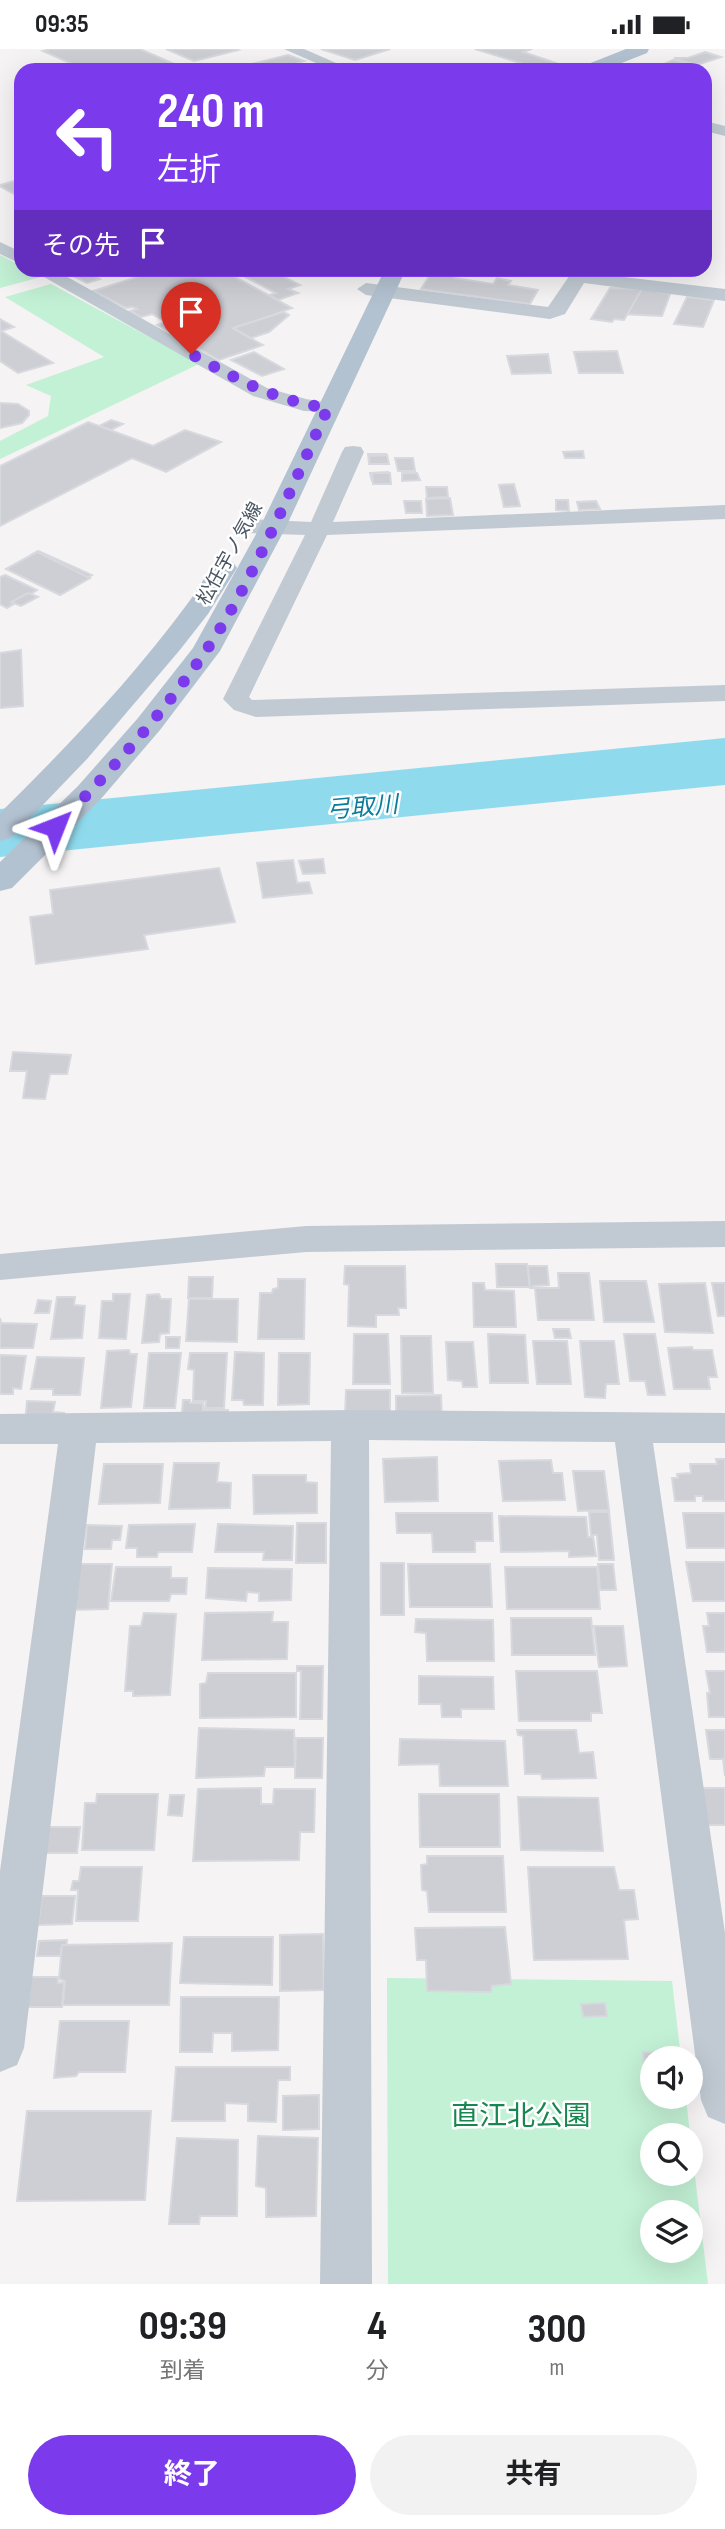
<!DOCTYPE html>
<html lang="ja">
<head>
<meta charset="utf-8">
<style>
  :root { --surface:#fff; --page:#f2f2f2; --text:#202124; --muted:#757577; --accent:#7c3aed }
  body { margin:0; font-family:"Sofia Sans Condensed","Noto Sans JP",sans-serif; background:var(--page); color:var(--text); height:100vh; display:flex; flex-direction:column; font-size:26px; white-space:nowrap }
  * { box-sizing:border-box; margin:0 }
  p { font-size:23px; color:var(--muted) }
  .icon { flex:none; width:38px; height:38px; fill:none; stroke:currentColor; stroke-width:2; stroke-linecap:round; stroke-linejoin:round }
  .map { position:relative; height:2235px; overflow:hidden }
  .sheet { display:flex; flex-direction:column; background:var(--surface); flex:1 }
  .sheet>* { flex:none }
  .hud { position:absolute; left:14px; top:14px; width:698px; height:214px; border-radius:21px; box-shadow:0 7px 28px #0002; background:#7c3aed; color:#fff; overflow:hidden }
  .buttons { position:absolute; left:640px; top:1997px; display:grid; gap:14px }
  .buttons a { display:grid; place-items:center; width:63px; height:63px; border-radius:50%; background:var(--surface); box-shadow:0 7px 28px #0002; font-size:35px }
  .pin { position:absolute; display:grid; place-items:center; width:60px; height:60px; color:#fff; margin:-72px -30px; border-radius:50% 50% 50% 0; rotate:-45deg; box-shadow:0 0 7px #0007 }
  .pin .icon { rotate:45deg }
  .me { position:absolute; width:77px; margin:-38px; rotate:45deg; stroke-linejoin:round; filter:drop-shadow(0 0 5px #0008) }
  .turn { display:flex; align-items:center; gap:24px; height:147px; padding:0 28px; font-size:32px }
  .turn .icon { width:91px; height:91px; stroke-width:2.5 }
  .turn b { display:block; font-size:49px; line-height:60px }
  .then { display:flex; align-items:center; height:66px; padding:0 28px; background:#0003; gap:14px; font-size:26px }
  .eta { display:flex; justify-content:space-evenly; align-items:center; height:119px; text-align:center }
  .eta b { font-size:42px; font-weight:700; line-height:49px }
  .cta { display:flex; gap:14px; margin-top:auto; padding:14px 28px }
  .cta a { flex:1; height:80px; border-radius:42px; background:var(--accent); color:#fff; font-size:28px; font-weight:700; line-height:80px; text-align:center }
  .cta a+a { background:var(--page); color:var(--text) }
  .status { display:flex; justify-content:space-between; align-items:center; height:49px; padding:0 35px; background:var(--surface); direction:ltr }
  .status svg { height:19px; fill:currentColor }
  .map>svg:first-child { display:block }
</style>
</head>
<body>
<div class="status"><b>09:35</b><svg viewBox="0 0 49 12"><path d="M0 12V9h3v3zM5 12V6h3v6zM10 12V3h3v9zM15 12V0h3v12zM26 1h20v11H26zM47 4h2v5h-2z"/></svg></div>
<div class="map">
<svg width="725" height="2235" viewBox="0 0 725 2235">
  <rect width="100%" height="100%" fill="#f5f3f3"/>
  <!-- green -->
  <g fill="#c3f1d5" fill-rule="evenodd">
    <polygon points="0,206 21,217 21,220 27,221 41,228 0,239"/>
    <polygon points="51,235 199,315 0,410 0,392 48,367 51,347 26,336 104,308 5,248"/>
    <path d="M 387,1929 L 672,1932 L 681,2009 L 653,2009 L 653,2048 L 686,2048 L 690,2086 L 653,2086 L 653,2124 L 691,2124 L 691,2094 L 708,2235 L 388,2235 ZM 653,2163 L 691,2163 L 691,2202 L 653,2202 Z"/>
  </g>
  <!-- water -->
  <polygon fill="#90daee" points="725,689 725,736 0,808 0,760"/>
  <!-- building -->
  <g fill="#cdcfd5" stroke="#d7d9de" stroke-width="2">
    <polygon points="51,0 140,0 181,18 168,21 86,21 43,2"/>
    <polygon points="166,0 235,0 238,1 194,12"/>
    <polygon points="321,0 390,0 355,11"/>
    <polygon points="475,0 532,0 523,3 556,14 540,20"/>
    <polygon points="705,3 721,8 697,16 674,9 688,9"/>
    <polygon points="288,6 304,12 275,21 228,21"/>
    <polygon points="673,11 695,17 683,21 664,15"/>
    <polygon points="314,15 330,21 284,21 293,20"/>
    <polygon points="21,130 21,149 0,137 0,136"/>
    <polygon points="163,220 220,220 292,259 234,280 263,296 219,311 157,276 166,273 152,265 141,268 130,262 137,260 133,258 126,259 93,242"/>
    <polygon points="244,220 269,220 300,236 288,240 298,244 278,251 270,246 276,244 236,223"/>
    <polygon points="434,220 466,220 457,223 454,229 493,235 497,229 511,232 508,236 538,241 530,255 421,240"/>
    <polygon points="86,222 100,230 87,234 71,226"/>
    <polygon points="635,238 670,245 662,267 600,264 612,239 634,241"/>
    <polygon points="610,239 642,240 624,271 614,270 612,273 591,270"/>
    <polygon points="687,248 714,251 703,278 674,275"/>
    <polygon points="283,263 289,266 269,283 251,289 233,279"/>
    <polygon points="0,270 14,278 1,282 53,314 18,324 0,312"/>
    <polygon points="617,302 623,324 579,324 574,303"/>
    <polygon points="254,303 284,320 262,327 231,311"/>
    <polygon points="548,305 551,324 512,325 507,307"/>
    <polygon points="0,354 18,355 29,362 29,366 22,374 0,379"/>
    <polygon points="111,371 123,375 111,381 99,377"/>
    <polygon points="88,373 153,397 185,381 221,393 166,423 132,409 0,477 0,417"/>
    <polygon points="583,402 584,409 565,409 563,403"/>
    <polygon points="368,405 386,405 387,414 369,414"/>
    <polygon points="387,406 389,415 369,415 369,407"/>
    <polygon points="395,409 413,409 415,422 398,422"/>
    <polygon points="388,423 389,432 372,432 370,424"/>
    <polygon points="372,424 390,424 391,435 373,435"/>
    <polygon points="402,424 417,424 420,431 402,432"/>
    <polygon points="514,435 520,457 504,458 499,436"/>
    <polygon points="426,438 447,438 448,448 427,449"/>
    <polygon points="450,449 453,466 427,467 426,450"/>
    <polygon points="556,451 568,451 569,462 556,461"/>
    <polygon points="404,452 421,452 422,464 406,464"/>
    <polygon points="596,452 600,460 579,461 577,453"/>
    <polygon points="38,502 92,526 85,530 31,506"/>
    <polygon points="37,503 90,529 60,546 6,520"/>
    <polygon points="5,526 37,541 7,559 0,555 0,528"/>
    <polygon points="28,544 38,548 21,557 11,553"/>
    <polygon points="21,601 23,657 0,659 0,604"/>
    <polygon points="323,810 325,824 303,825 299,812"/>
    <polygon points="293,811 297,834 309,833 312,844 263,849 257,814"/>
    <polygon points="219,819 235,873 144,886 148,900 36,915 30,868 53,865 50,841"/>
    <polygon points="13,1003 71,1006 67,1025 50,1025 45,1050 23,1049 27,1022 10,1022"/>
    <polygon points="496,1215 527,1215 530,1238 497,1238"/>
    <polygon points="345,1217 405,1217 406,1259 398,1259 399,1266 376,1266 376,1278 348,1277 349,1236 344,1235"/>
    <polygon points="528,1217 547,1217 549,1236 533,1237 533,1239 530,1239"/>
    <polygon points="558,1224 589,1224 594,1271 538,1271 535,1239 559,1239"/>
    <polygon points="189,1228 213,1228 212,1249 188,1249"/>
    <polygon points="278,1230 305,1230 304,1290 258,1290 260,1244 272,1244 273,1240 278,1239"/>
    <polygon points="600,1232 646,1232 654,1273 604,1273"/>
    <polygon points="473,1234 484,1234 485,1241 514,1242 516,1278 474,1278"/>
    <polygon points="705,1234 713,1284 665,1283 659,1235"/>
    <polygon points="712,1234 725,1234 725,1267 718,1267"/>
    <polygon points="113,1245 130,1245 126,1290 99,1289 102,1252 113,1252"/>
    <polygon points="159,1245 161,1250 171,1250 169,1284 160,1285 159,1293 142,1294 147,1246"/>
    <polygon points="57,1248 75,1248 74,1256 85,1257 82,1289 51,1290"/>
    <polygon points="189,1250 238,1250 237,1293 186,1292"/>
    <polygon points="38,1251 51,1252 49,1264 35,1264"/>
    <polygon points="0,1269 1,1274 37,1275 33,1299 0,1299"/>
    <polygon points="553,1280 569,1280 571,1289 555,1289"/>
    <polygon points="354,1285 388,1285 390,1335 353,1335"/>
    <polygon points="488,1285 525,1286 528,1334 490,1334"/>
    <polygon points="624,1285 655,1285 665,1346 648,1346 645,1332 630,1332"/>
    <polygon points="401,1287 431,1287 433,1344 402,1344"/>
    <polygon points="166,1288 180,1288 179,1299 166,1299"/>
    <polygon points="533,1292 567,1292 571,1335 537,1335"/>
    <polygon points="580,1292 614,1292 619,1335 606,1335 605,1349 585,1348"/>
    <polygon points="446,1293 473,1293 477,1338 463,1338 462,1332 448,1331"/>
    <polygon points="692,1298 693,1301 712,1301 717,1328 708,1328 710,1340 674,1340 668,1299"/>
    <polygon points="129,1301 130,1305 137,1305 131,1358 101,1359 107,1302"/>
    <polygon points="235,1303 264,1304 263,1356 244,1356 243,1351 232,1351"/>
    <polygon points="149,1304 181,1304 175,1359 144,1359"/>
    <polygon points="190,1304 227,1304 224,1359 205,1359 206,1352 193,1352 194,1321 188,1320"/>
    <polygon points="279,1304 310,1304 309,1355 278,1356"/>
    <polygon points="0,1306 26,1307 21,1340 13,1339 13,1345 0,1345"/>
    <polygon points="37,1308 84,1309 80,1346 53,1346 53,1340 31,1340"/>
    <polygon points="346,1341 390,1341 390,1369 345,1369"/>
    <polygon points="441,1346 442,1374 396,1374 396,1347"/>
    <polygon points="183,1351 190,1351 190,1354 203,1354 203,1361 228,1361 228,1376 181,1377"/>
    <polygon points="27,1352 55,1353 53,1363 64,1364 62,1375 25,1375"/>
    <polygon points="437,1408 438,1452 385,1453 383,1410"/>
    <polygon points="716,1410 725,1410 725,1452 703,1452 703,1447 695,1447 695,1452 675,1452 672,1429 678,1429 677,1425 691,1424 690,1415 717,1415"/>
    <polygon points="551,1411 553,1424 562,1424 565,1451 503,1452 499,1412"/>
    <polygon points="174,1414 219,1414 217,1433 231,1434 230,1459 169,1460"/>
    <polygon points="104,1415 163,1415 160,1454 99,1455"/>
    <polygon points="573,1422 604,1422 609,1461 578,1462"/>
    <polygon points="253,1426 306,1426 306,1433 317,1434 317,1464 254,1465"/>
    <polygon points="589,1463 609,1463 614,1511 599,1511 597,1486 591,1486"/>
    <polygon points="396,1464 492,1464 493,1492 475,1492 475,1503 433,1503 432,1484 397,1484"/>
    <polygon points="683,1464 725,1464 725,1499 687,1499"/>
    <polygon points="499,1467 586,1468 588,1488 593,1488 596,1507 569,1508 569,1502 501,1503"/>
    <polygon points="297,1474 326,1474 326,1514 296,1514"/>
    <polygon points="195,1475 192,1503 158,1503 157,1508 137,1508 137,1499 126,1499 129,1476"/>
    <polygon points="218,1475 293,1477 292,1511 263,1511 264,1503 215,1503"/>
    <polygon points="87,1476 122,1477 120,1491 112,1491 111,1500 85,1500"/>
    <polygon points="686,1513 725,1513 725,1552 693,1552"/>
    <rect x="381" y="1514" width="23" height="52"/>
    <polygon points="74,1515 112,1515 108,1560 70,1561"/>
    <polygon points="408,1515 490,1515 492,1558 410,1558"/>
    <polygon points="598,1515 613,1515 616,1541 600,1541"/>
    <polygon points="116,1518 171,1518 171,1529 187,1529 186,1545 171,1545 169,1552 111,1552"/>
    <polygon points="505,1518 597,1518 600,1560 507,1560"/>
    <polygon points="208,1519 292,1520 291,1551 259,1552 259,1544 247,1543 246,1552 206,1549"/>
    <polygon points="273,1563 272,1573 288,1573 287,1610 202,1611 205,1564"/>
    <polygon points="144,1564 176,1565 170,1646 133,1647 133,1642 125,1642 130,1577 141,1577"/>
    <polygon points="707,1564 725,1564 725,1603 707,1603 703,1577 709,1577"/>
    <polygon points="511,1569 591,1569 595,1606 512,1606"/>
    <polygon points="416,1570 493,1571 494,1612 427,1612 426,1584 415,1583"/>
    <polygon points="594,1577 623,1577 627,1617 599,1618"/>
    <polygon points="297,1617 323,1617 322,1670 300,1670 301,1622 297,1622"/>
    <polygon points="516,1622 597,1622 602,1664 591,1664 591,1672 519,1672"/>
    <polygon points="706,1622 725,1622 725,1668 709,1668 707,1644 710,1644"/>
    <polygon points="208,1624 296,1624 296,1668 200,1669 200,1635 206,1634"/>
    <polygon points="419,1627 493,1628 494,1660 461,1660 461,1668 442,1668 441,1655 419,1655"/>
    <polygon points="199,1679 294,1681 295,1718 265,1718 264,1727 196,1729"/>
    <polygon points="517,1681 576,1681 579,1704 593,1703 596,1729 542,1730 541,1725 525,1725 523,1687 518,1686"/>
    <polygon points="706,1681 725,1681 725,1727 723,1710 710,1710"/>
    <polygon points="296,1689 323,1689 322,1729 295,1729"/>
    <polygon points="400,1690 505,1692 508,1737 440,1737 439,1715 399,1716"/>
    <polygon points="261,1739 261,1755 273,1755 274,1740 315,1740 314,1783 300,1783 299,1811 193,1812 198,1740"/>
    <polygon points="692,1739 725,1739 725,1776 697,1776"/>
    <polygon points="97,1745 158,1745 154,1801 82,1801 85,1754 96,1754"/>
    <polygon points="419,1745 499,1745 500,1798 420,1798"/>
    <polygon points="170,1746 184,1746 182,1767 168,1766"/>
    <polygon points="518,1748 598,1749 603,1802 521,1801"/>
    <polygon points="48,1778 80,1778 77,1804 45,1804"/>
    <polygon points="427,1807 503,1807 506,1863 429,1863 427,1842 422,1841 421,1816 427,1815"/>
    <polygon points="81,1818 142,1818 138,1872 76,1872 78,1841 71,1841 73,1832 79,1832"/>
    <polygon points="528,1818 614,1818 619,1841 634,1841 638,1870 624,1871 628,1910 534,1911"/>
    <polygon points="42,1847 75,1847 72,1875 38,1876"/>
    <polygon points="505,1878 511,1935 492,1937 491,1943 427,1942 426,1911 417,1911 415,1879"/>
    <polygon points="323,1885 324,1941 280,1942 280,1886"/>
    <polygon points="184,1888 273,1888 272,1936 180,1934"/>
    <polygon points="67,1891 66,1900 61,1900 61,1907 37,1907 39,1892"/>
    <polygon points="172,1894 169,1956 63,1956 65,1932 59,1930 62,1896"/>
    <polygon points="30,1928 58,1928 58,1934 64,1933 62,1958 27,1958"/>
    <polygon points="181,1948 279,1948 278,2001 232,2002 232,1984 213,1984 212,2003 180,2003"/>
    <polygon points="605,1954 607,1967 583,1968 581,1955"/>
    <polygon points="60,1972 129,1972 125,2023 79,2023 76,2027 54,2029"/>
    <polygon points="643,2003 667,2003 668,2009 653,2009 653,2030 645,2030"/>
    <polygon points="176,2018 290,2018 290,2031 278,2031 276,2073 248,2072 248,2055 225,2054 225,2072 172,2072"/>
    <polygon points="319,2046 319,2080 283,2081 283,2047"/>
    <polygon points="27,2062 151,2062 145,2151 17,2152"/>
    <polygon points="258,2087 318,2089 316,2167 266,2168 266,2139 256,2137"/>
    <polygon points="177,2089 238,2091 237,2167 200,2167 199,2175 169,2175"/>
  </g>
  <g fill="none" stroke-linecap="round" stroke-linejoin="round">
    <!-- minor -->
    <g fill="#c1cad2" fill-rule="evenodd">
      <polygon points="284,0 304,0 352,21 332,21"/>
      <polygon points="705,72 725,77 725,87 705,82"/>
      <polygon points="0,193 21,203 21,215 0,205"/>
      <polygon points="30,220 53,220 267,339 306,350 335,355 338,359 335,363 304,362 253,347"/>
      <polygon points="574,220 592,220 590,224 725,240 725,252 584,234 565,265 550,270 366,246 357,240 366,234 548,258"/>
      <polygon points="353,397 361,398 364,403 333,473 725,456 725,470 327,486 249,648 252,651 725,636 725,652 256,668 234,661 223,650 305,486 247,484 239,482 236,477 239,472 247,470 311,473 342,403 345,398"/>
      <polygon points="725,1172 725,1198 306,1203 0,1231 0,1205 306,1177"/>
      <polygon points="350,1361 725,1364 725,1394 653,1394 725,1884 725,2075 708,2068 701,2051 615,1393 369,1391 372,2235 320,2235 331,1392 96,1394 24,1999 17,2016 0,2023 0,1822 58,1395 0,1395 0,1365"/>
    </g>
    <!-- major -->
    <g fill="#b3c2d1" fill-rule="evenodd">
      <polygon points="626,0 649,0 647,4 604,21 580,21 583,17"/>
      <polygon points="385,220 406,220 286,478 220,602 160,681 100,751 12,839 0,842 0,813 78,737 138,669 193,599 260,478"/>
      <path d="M 224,511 L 233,513 L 237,519 L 208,565 L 179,602 L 87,710 L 11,789 L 0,792 L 0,764 C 66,699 133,629 188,554 C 198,541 205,527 215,513 Z"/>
    </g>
  </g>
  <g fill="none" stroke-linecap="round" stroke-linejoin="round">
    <!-- route -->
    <path stroke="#7c3aed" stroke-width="12" stroke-dasharray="0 21.6" d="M 55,778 C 109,724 162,666 205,603 C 254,531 291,439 328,359 C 275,352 237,330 191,305"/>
  </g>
  <g text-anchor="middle" stroke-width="5" stroke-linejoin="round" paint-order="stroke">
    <!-- far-street labels -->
    <g font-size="19" fill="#4a5661" stroke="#fff">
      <text transform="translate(229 504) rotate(-61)" y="7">松任宇ノ気線</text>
    </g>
    <!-- water labels -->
    <g font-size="24" font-style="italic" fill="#0c7c9b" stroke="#fff">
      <text transform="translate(362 758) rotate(-5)" y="8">弓取川</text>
    </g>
    <!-- near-park labels -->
    <g font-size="28" fill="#17864f" stroke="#fff">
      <text x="521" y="2076">直江北公園</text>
    </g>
  </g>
</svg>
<div class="buttons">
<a><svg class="icon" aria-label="sound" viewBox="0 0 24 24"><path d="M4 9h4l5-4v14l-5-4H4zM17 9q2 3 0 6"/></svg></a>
<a><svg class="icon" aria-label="search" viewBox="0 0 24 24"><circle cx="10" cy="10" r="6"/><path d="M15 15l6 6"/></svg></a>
<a><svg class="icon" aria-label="layers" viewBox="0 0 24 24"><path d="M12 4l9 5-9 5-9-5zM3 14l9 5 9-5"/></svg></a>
</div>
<div class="pin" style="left:191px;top:305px;background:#d93025"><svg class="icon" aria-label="arrive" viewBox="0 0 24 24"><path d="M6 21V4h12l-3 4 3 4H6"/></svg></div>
<svg class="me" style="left:55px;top:778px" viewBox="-20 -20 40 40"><path d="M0-17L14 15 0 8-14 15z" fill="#7c3aed" stroke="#fff" stroke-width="4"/></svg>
<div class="hud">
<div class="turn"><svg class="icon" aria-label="left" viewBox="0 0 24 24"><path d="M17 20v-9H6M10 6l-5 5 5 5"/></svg><div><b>240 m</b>左折</div></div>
<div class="then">その先<svg class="icon" aria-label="arrive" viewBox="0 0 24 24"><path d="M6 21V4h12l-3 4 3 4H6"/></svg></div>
</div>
</div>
<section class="sheet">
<div class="eta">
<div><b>09:39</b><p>到着</p></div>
<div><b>4</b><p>分</p></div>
<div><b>300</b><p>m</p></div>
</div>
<div class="cta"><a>終了</a><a>共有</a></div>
</section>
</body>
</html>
